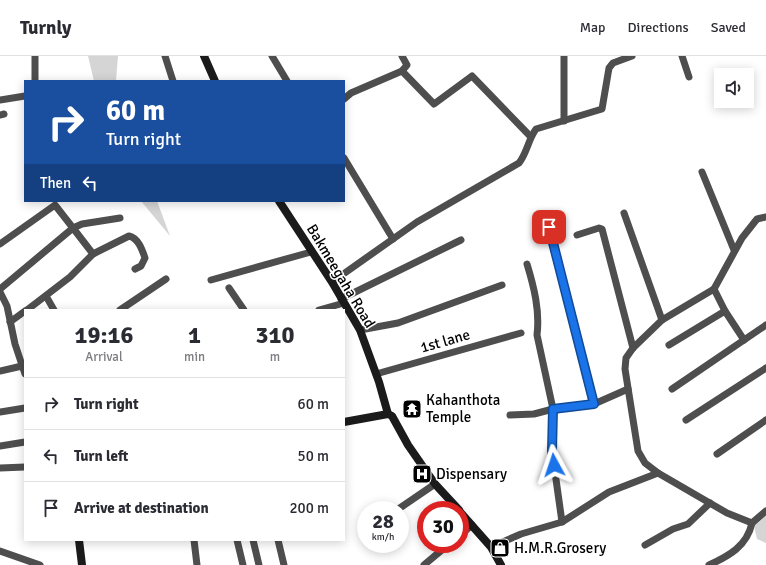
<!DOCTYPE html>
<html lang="en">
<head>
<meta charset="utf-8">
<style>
  :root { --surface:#fff; --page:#f2f2f3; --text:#2b2b33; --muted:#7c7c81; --line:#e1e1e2 }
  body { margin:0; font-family:Signika,sans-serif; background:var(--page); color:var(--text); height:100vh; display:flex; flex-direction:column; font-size:15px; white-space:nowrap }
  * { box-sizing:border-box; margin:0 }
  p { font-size:13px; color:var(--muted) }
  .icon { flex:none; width:22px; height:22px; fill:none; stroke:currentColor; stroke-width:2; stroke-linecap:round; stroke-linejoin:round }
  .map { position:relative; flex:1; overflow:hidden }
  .side { position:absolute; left:24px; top:253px; width:321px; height:232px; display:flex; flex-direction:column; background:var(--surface); border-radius:0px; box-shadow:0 2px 10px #0003 }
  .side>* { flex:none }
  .guide { position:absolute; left:24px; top:24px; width:321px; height:122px; border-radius:0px; box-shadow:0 2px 10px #0003; background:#1a4fa0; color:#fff; overflow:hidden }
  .buttons { position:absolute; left:714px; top:12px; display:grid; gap:8px }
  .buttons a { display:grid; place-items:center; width:40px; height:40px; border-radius:0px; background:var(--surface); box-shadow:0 2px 10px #0003; font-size:20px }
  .speed { position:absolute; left:357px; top:445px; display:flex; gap:8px; font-size:20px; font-weight:700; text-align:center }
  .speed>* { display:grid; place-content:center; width:52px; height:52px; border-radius:50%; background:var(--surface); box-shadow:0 2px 10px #0003; line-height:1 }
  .speed small { font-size:10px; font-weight:400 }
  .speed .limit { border:6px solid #d22; background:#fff; color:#111 }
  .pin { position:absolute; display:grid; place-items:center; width:34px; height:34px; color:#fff; margin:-17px; border-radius:8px; box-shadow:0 2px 6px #0006 }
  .me { position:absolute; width:44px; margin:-22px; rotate:355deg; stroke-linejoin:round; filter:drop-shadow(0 0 3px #0008) }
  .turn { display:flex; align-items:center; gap:14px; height:84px; padding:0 16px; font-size:18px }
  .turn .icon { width:52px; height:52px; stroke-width:2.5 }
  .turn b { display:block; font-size:28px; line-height:34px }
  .then { display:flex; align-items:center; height:38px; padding:0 16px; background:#0003; gap:8px; font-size:15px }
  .eta { display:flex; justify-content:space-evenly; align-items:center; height:68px; text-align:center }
  .eta b { font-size:24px; font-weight:700; line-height:28px }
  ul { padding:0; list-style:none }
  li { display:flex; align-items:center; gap:12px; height:52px; padding:0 16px; border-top:1px solid var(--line) }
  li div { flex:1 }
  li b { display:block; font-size:15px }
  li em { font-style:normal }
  header { display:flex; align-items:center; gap:24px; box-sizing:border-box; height:56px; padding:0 20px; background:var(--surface); border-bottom:1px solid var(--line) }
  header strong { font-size:19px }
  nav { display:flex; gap:22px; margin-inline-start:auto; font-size:14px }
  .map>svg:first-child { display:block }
</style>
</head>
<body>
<header>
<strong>Turnly</strong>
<nav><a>Map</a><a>Directions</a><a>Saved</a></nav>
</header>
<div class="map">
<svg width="766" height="509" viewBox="0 0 766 509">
  <rect width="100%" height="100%" fill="#fff"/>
  <!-- green -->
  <g fill="#d5d5d5">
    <polygon points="88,0 118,0 116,25 94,25"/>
    <polygon points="141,145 157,145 170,180"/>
    <polygon points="766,460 766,487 757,483 754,470"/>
  </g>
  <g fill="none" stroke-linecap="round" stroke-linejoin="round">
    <!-- street -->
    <g stroke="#4e4e4e" stroke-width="7">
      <polyline points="35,0 35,25"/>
      <polyline points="165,0 173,25"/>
      <polyline points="272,0 287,25"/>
      <polyline points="682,0 689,21"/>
      <polyline points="402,15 434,48 472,20 530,80"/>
      <polyline points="344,43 351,37 402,15 407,9 402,0"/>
      <polyline points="0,44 25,40"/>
      <polyline points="0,59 4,58"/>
      <polyline points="564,65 564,0"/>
      <polyline points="344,102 393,183"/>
      <polyline points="702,116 734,194"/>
      <polyline points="624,157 662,264"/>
      <polyline points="549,171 594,348"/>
      <polyline points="577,179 599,172 602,173 633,292"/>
      <polyline points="0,188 55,149 73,172 82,168 120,162"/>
      <path d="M 527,208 C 534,231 540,255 537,279 L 553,353 L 552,395 L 562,466"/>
      <polyline points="211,224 311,196"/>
      <path d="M 332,226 L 417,166 L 519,107 C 527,97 528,84 536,73 L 602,53 L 609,12 L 613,7 L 632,0"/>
      <polyline points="229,232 244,254"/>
      <polyline points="0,233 73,172 93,198"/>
      <polyline points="714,233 725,255"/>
      <polyline points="0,236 7,250 15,288 25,318"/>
      <polyline points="46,240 54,254"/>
      <polyline points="341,243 461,184"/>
      <path d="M 27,254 L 70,221 L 93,198 L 129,180 C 138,182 142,193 145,202 L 141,210 L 135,213"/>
      <polyline points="120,254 166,223"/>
      <polyline points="319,254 344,247"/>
      <polyline points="10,266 25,255"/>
      <polyline points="360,274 398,267 502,229"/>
      <polyline points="669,289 725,255 744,284"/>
      <polyline points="0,315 22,310"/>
      <polyline points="376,318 521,277"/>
      <polyline points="672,333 766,269"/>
      <polyline points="0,356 25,352"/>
      <polyline points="510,359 534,358 553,353 594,348 628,333"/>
      <polyline points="686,364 766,312"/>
      <polyline points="0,390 25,386"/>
      <polyline points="717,398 766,364"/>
      <polyline points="0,412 25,411"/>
      <polyline points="658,417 645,407 638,395 625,313 626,302 633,292 662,264 714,233 742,182 757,163 766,161"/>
      <polyline points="397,454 435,428"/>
      <polyline points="460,479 472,469"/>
      <polyline points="194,484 197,509"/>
      <polyline points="237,484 243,509"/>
      <polyline points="253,484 259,509"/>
      <polyline points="278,484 284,509"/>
      <polyline points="645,489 673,473 688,468 710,447"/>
      <polyline points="491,491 521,478 562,466 609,436 658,417 727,457 752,467 766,455"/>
      <polyline points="0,495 40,509"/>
      <polyline points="424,509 449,488"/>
      <path d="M 709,509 C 729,500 747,490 752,467"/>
    </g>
    <!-- secondary -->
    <g stroke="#1b1b1b" stroke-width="8">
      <polyline points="204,0 215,25"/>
      <polyline points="279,145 332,226 360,274 379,326 388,358"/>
      <polyline points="344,366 388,358 392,360 408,389 435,428 459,454"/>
      <polyline points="460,456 491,491 501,509"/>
      <polyline points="79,484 82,509"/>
    </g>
  </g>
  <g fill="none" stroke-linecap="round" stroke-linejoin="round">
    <defs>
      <polyline id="route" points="549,171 594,348 553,353 552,395 554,409"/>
    </defs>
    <!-- route casing -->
    <use href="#route" stroke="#114b97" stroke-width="10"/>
    <!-- route -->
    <use href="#route" stroke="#1a73e8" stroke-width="7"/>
  </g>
  <!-- icons -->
  <defs>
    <symbol id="temple-square" viewBox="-11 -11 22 22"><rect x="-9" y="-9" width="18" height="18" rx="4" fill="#000" stroke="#fff"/><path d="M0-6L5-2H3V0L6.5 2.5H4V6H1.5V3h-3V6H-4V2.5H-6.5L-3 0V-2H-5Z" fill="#fff"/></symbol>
    <symbol id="hospital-square" viewBox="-11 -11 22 22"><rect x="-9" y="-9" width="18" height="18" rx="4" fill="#000" stroke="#fff"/><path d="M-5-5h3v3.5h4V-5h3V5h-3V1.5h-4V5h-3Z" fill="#fff"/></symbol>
    <symbol id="shop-square" viewBox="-11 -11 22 22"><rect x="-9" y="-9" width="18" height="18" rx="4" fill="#000" stroke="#fff"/><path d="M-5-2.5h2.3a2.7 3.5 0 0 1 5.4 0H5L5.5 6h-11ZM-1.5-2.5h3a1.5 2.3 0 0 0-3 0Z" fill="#fff"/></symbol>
  </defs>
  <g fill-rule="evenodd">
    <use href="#temple-square" x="401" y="342" width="22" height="22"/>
    <use href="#hospital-square" x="411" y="407" width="22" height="22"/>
    <use href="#shop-square" x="489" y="481" width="22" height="22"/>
  </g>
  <g text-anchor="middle" stroke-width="3" stroke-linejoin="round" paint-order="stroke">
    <!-- street labels -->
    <g font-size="15" fill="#000" stroke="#fff">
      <text transform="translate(341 220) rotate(59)" y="5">Bakmeegaha Road</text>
      <text transform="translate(445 285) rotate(-16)" y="5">1st lane</text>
    </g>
    <!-- poi labels -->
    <g font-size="15" fill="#000" stroke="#fff" text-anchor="start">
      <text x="426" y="349">Kahanthota<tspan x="426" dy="17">Temple</tspan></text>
      <text x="436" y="423">Dispensary</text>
      <text x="514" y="497">H.M.R.Grosery</text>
    </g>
  </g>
</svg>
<div class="buttons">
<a><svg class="icon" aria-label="sound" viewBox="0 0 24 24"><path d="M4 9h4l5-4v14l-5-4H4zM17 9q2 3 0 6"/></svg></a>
</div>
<div class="speed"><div>28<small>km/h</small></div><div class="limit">30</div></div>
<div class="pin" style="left:549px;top:171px;background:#d93025"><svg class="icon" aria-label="arrive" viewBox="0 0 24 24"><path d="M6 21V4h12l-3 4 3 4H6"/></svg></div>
<svg class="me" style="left:554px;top:409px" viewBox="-20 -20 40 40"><path d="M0-17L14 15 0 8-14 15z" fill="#1a73e8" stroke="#fff" stroke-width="4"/></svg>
<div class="guide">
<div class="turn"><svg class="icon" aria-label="right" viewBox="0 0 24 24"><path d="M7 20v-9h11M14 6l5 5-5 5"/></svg><div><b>60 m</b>Turn right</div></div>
<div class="then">Then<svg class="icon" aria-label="left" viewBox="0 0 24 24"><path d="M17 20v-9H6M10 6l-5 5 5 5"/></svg></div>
</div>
<section class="side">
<div class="eta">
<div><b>19:16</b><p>Arrival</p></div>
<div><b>1</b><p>min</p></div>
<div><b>310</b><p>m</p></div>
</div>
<ul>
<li><svg class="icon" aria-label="right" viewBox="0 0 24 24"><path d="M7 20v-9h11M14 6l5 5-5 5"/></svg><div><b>Turn right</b></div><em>60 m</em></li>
<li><svg class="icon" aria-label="left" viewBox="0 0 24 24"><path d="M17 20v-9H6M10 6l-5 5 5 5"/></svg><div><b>Turn left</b></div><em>50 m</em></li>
<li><svg class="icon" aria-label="arrive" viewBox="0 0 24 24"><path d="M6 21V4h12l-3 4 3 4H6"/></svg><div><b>Arrive at destination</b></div><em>200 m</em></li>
</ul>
</section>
</div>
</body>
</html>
